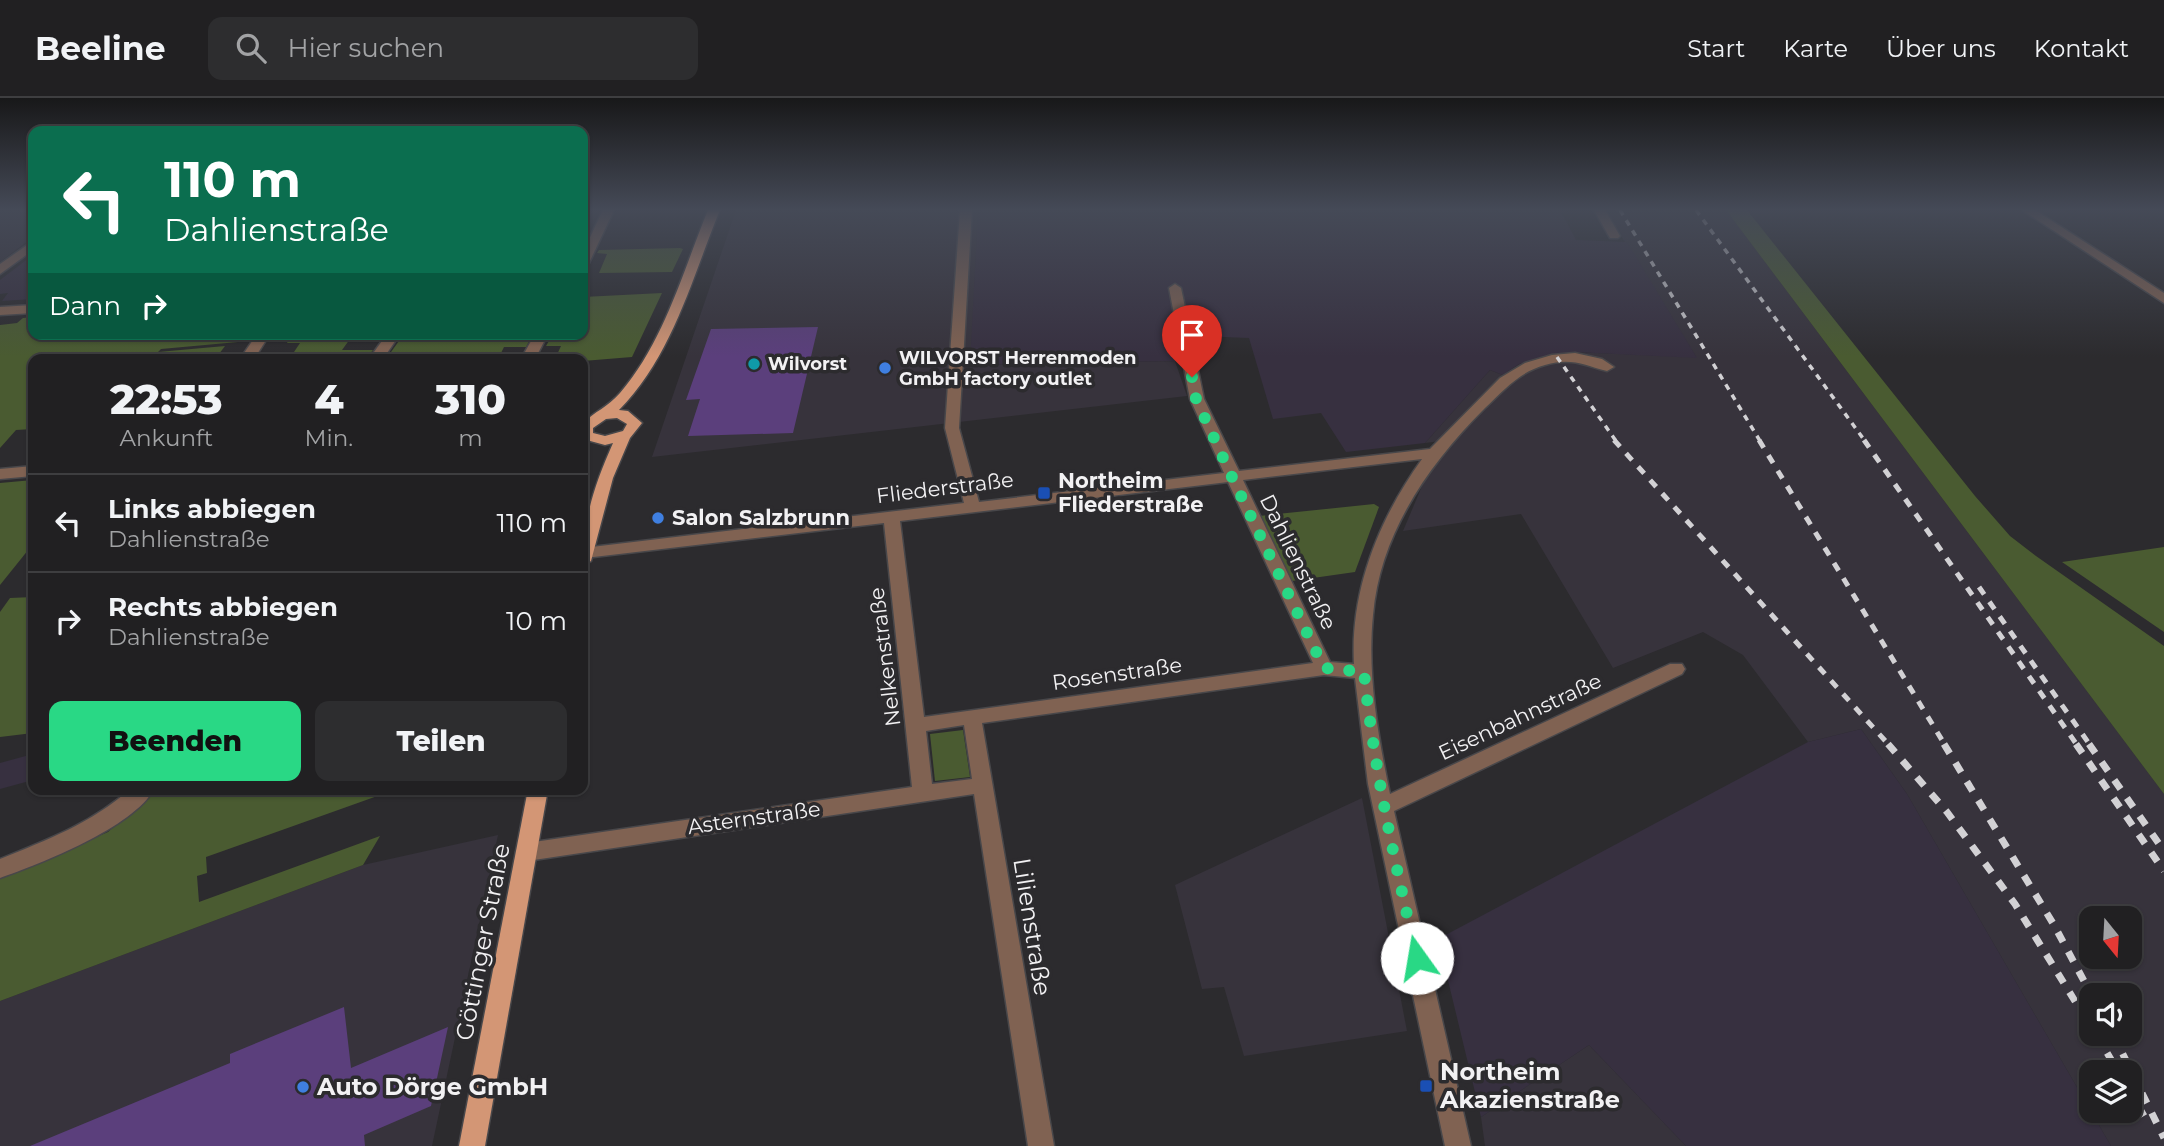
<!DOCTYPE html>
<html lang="de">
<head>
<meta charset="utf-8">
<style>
  :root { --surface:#212022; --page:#2d2d2f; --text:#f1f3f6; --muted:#a2a3a5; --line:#3e3e40; --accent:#29d885 }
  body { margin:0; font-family:Montserrat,sans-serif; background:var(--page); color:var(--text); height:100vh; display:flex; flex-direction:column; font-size:26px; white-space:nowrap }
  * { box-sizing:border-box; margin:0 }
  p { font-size:23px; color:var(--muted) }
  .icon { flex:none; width:38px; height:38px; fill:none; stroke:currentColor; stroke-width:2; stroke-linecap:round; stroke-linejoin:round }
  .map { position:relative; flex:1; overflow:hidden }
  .side { position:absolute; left:28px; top:256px; width:560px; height:441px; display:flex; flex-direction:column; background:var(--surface); border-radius:14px; box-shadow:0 2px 5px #0004,0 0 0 2px var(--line) }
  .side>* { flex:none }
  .banner { position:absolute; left:28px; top:28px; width:560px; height:214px; border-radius:14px; box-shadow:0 2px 5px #0004,0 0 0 2px var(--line); background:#0b6e4f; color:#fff; overflow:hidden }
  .needle { width:46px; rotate:162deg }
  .tools { position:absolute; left:2079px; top:808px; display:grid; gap:14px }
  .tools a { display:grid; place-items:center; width:63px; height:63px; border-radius:14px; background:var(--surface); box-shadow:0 2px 5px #0004,0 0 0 2px var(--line); font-size:35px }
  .pin { position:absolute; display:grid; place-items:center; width:60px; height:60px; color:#fff; margin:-72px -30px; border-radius:50% 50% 50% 0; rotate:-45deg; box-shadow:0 0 7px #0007 }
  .pin .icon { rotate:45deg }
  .me { position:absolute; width:77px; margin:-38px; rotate:347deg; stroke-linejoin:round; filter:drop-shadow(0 0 5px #0008) }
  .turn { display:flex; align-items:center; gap:24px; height:147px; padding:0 21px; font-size:32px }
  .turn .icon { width:91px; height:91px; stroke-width:2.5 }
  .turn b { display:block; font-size:49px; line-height:60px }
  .then { display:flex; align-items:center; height:66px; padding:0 21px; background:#0003; gap:14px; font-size:26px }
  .eta { display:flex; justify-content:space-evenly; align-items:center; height:119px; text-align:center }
  .eta b { font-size:42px; font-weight:800; line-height:49px }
  .button { display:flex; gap:14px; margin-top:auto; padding:14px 21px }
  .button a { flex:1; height:80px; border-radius:14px; background:var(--accent); color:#111; font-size:28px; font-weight:800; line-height:80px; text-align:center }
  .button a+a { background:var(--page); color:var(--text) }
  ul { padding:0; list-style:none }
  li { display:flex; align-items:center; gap:21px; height:98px; padding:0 21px; border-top:2px solid var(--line) }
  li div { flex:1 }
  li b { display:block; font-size:26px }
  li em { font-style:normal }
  header { display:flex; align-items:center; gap:42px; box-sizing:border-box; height:98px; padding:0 35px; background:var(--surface); border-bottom:2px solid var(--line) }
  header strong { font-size:33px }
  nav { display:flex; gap:38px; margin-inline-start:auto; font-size:24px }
  .search { width:490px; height:63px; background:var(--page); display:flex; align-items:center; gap:18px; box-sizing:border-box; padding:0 24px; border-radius:14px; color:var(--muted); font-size:26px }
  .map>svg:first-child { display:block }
</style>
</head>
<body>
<header>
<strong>Beeline</strong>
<div class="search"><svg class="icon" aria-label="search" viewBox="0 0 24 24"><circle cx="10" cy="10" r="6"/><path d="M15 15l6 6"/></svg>Hier suchen</div>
<nav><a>Start</a><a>Karte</a><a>Über uns</a><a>Kontakt</a></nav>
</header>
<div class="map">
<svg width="2164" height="1048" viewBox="0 0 2164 1048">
  <rect width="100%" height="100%" fill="#2c2b2e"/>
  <!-- built -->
  <g fill="#37333c" fill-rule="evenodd">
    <polygon points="0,112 33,112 33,139 0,164"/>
    <polygon points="736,112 978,112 971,267 1175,263 1187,298 652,359"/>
    <path d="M 1605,112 L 1726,112 L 2164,696 L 2164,1048 L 2111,1048 L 1907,696 L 1861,631 L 1808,644 L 1743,557 L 1703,534 L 1613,570 L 1521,416 L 1403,433 L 1441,343 L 1425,345 L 1490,272 L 1503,277 L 1519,266 L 1574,254 L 1696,259 ZM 2091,821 L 2130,821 L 2130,859 L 2091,859 ZM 2091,898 L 2130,898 L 2130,936 L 2091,936 ZM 2091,975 L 2130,975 L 2130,1013 L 2091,1013 Z"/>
    <polygon points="1362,700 1407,933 1244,958 1224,889 1202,891 1175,787"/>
    <polygon points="498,737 432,1048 0,1048 0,903 363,767"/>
    <polygon points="1589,947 1686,1048 1485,1048 1481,1019"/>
  </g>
  <!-- industrial -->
  <g fill="#373040">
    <polygon points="978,112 1560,112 1576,142 1627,144 1697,260 1574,254 1519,266 1503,277 1490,272 1425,345 1346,354 1321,315 1273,321 1249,240 1171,237 1175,263 970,267"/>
    <polygon points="33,157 33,201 2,203 8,195 0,196 0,182"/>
    <polygon points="1861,631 1907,696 2111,1048 1686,1048 1589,947 1481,1019 1438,841 1808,644"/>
    <polygon points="33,656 33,682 0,691 0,665"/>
  </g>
  <!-- green -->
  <g fill="#4a5b31">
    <polygon points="1726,112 1747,112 1975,398 2010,438 2036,458 2164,548 2164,696"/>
    <polygon points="680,150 683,151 672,174 599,175 607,156 597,155 599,152"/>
    <polygon points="662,195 632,259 583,263 555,261 561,248 546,248 553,236 583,236 583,226 587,218 583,217 583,199"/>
    <polygon points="33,219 33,236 254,236 249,243 161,251 158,254 225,248 219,256 242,255 238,261 33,261 33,331 16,332 0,350 0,227 17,225 23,220"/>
    <polygon points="292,236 384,236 381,240 350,241 342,252 373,252 366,261 261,261 264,257 294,254 300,245 287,245"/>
    <polygon points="404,236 533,236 526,249 504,249 501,255 522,255 519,261 386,261"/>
    <polygon points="33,382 33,446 0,487 0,385"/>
    <polygon points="1374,406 1379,409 1355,474 1292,483 1259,418"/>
    <polygon points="2164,449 2164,534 2062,464"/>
    <polygon points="33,499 33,635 0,639 0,514 10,500"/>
    <polygon points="963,632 970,679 935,683 930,636"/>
    <polygon points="156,691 383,691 383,696 206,759 207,775 197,778 199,804 380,738 363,767 0,903 0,780 108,734"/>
  </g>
  <!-- building -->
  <g fill="#5b3f7c">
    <polygon points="818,229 793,335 688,338 700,301 686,302 711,231"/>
    <polygon points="344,909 351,970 448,929 431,1008 364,1037 365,1048 30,1048 230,965 230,956"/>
  </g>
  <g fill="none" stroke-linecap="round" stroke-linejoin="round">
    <defs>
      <g id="minor">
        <polygon points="603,112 614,112 589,165 583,169 583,154"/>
        <path d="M 960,112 L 972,112 L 959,330 L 979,404 L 1224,375 L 1190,301 L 1169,190 L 1175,186 L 1181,190 L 1204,301 L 1239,373 L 1430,351 L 1500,280 L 1525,265 L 1552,257 L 1575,255 L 1602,261 L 1614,269 L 1607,273 C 1584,267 1571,259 1545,267 C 1519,274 1504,292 1485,310 C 1429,366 1380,435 1373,517 C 1367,576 1378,638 1390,696 L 1670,566 L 1682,566 L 1685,571 L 1682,576 L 1394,713 L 1471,1048 L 1445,1048 L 1368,686 L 1355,580 L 1324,577 L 982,625 L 1054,1048 L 1028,1048 L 974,696 L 527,763 L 520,760 L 516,754 L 520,748 L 527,745 L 912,689 L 884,425 L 585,460 L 583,450 L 964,405 L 945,330 ZM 1422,361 C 1379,421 1350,492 1354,566 L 1330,564 L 1243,382 ZM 1228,384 L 1313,565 L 924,619 L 900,423 ZM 964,627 L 972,681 L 932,686 L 926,633 Z"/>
        <polygon points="1594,112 1605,112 1620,138 1618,140 1610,140"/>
        <polygon points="2022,112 2035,112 2164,195 2164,205"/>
        <polygon points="33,143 33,152 0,176 0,166"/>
        <polygon points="33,207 33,215 0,217 0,209"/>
        <polygon points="257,236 270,236 254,261 240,261"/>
        <polygon points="387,236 400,236 383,261 369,261"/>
        <polygon points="535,236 548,236 535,261 521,261"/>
        <polygon points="33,368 33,378 0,381 0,371"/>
        <path d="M 130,691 L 154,691 C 134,729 40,766 0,780 L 0,761 C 47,742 92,725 130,691 Z"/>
      </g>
      <g id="major">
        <path d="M 708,112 L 720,112 C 692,180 672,259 619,312 L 628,313 L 642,325 L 630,340 L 613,380 L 591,463 L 583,468 C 583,421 594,388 613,345 L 605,347 L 583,341 L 583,325 C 594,314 608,309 620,295 C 664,244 683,173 708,112 ZM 617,320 L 627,326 L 623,333 L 605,338 L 593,335 L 593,330 L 606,321 Z"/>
        <polygon points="528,691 548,691 485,1048 459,1048"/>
      </g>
    </defs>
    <!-- minor casing -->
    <use href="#minor" stroke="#48474a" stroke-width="3"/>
    <!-- major casing -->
    <use href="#major" stroke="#48474a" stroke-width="3"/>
    <!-- minor -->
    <use href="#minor" fill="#806252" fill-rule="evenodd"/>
    <!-- major -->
    <use href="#major" fill="#d39675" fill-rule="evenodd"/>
    <!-- rail-far2 -->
    <g stroke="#d2d1d4" stroke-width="3.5" stroke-dasharray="6 6" stroke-linecap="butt">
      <polyline points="1620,112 1760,343"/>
      <polyline points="1696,112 1865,343"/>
      <polyline points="1557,259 1616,343"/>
    </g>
    <!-- rail-far1 -->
    <g stroke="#d2d1d4" stroke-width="5" stroke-dasharray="9 9" stroke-linecap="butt">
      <polyline points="1614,342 1889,647"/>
      <polyline points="1759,342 1945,647"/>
      <polyline points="1864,342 2077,647"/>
      <polyline points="1979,489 2090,647"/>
    </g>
    <!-- rail -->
    <g stroke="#d2d1d4" stroke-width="7" stroke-dasharray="11 11" stroke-linecap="butt">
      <polyline points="1888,646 1947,714 2015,806 2091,929"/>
      <polyline points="1944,646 2054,827 2092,898"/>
      <polyline points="2076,646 2164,773"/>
      <polyline points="2089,646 2164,753"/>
      <polyline points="2096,936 2119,975"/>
      <polyline points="2113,936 2164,1040"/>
      <polyline points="2130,994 2144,1018"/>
    </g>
  </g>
  <!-- sky -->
  <linearGradient id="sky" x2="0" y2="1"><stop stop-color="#181819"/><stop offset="0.43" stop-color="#454a57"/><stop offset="1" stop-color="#454a57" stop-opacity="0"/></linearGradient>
  <rect width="2164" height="259" fill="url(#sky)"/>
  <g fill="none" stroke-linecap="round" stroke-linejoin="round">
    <!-- route -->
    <path stroke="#29d885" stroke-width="12" stroke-dasharray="0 21.6" d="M 1192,279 L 1196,301 L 1231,377 L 1324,570 L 1364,574 C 1374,671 1395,765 1417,860"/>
  </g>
  <!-- markers -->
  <circle fill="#0f9aa8" stroke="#2c2b2e" stroke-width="2.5" cx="754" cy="266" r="7"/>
  <g fill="#3f7fe0" stroke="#2c2b2e" stroke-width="2.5">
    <circle cx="885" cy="270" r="7"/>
    <circle cx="658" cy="420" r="7"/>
    <circle cx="303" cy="989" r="7"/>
  </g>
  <g fill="#1a4fb4" stroke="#2c2b2e" stroke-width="2.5">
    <rect x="1037" y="388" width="14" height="14" rx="3.5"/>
    <rect x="1419" y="981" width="14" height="14" rx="3.5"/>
  </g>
  <g text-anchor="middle" stroke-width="7" stroke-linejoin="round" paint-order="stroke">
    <!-- far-poi labels -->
    <g font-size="18" font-weight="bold" fill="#f2f1f3" stroke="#2c2b2e" text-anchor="start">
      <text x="899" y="266">WILVORST Herrenmoden<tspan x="899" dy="21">GmbH factory outlet</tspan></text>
      <text x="768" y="272">Wilvorst</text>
    </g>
    <!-- poi labels -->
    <g font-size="21" font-weight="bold" fill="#f2f1f3" stroke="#2c2b2e" text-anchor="start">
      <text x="1058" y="390">Northeim<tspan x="1058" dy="24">Fliederstraße</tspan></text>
      <text x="672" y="427">Salon Salzbrunn</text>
    </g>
    <!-- street labels -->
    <g font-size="21" fill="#f2f1f3" stroke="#2c2b2e">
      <text transform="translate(945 390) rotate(-7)" y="7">Fliederstraße</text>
      <text transform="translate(1298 464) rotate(64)" y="7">Dahlienstraße</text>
      <text transform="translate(885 559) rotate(-97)" y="7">Nelkenstraße</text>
      <text transform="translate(1117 576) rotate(-8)" y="7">Rosenstraße</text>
      <text transform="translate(1520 619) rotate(-25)" y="7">Eisenbahnstraße</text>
      <text transform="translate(754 720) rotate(-8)" y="7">Asternstraße</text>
    </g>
    <!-- near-street labels -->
    <g font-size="24" fill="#f2f1f3" stroke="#2c2b2e">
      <text transform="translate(1032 829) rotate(81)" y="8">Lilienstraße</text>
      <text transform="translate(483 844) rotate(-79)" y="8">Göttinger Straße</text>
    </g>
    <!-- near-poi labels -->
    <g font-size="24" font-weight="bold" fill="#f2f1f3" stroke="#2c2b2e" text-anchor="start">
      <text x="1440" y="982">Northeim<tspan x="1440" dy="28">Akazienstraße</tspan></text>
      <text x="317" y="997">Auto Dörge GmbH</text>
    </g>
  </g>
</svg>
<div class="tools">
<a><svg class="needle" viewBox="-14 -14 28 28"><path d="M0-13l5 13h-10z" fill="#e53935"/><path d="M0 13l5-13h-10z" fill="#a2a3a5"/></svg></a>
<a><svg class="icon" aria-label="sound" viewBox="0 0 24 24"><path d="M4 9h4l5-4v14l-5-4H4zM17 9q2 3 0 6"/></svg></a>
<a><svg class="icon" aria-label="layers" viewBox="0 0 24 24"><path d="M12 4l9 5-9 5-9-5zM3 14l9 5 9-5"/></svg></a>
</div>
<div class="pin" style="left:1192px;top:279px;background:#d93025"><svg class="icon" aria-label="arrive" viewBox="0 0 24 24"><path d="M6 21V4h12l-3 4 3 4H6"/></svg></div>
<svg class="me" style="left:1417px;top:860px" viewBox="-20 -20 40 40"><circle r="19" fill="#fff"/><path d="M0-13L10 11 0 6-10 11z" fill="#29d885"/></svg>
<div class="banner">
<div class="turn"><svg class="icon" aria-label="left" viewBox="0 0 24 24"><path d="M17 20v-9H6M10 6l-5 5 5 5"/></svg><div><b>110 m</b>Dahlienstraße</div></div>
<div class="then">Dann<svg class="icon" aria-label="right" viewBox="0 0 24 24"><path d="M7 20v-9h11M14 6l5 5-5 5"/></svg></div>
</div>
<section class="side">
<div class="eta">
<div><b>22:53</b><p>Ankunft</p></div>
<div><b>4</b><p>Min.</p></div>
<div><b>310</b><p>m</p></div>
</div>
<ul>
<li><svg class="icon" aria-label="left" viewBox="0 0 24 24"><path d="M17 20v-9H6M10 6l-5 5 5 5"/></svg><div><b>Links abbiegen</b><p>Dahlienstraße</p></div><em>110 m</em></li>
<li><svg class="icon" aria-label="right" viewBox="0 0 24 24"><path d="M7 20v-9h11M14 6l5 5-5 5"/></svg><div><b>Rechts abbiegen</b><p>Dahlienstraße</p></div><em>10 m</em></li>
</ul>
<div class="button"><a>Beenden</a><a>Teilen</a></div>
</section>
</div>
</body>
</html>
